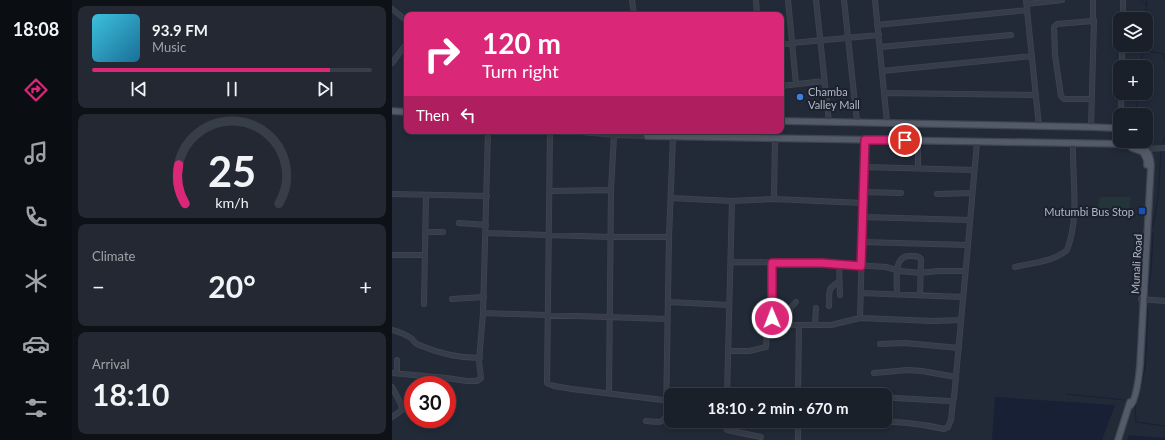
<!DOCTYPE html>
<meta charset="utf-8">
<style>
body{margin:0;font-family:Lato,sans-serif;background:#232832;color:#f1f3f6;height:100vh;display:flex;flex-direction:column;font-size:15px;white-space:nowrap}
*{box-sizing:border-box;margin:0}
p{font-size:13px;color:#9fa3a8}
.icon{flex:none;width:22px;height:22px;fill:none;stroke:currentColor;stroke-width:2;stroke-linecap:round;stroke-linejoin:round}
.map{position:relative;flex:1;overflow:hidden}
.drawer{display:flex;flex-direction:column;gap:6px;padding:6px;background:#0e1217;width:320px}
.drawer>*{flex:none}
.hud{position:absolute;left:12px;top:12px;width:380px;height:122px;border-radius:8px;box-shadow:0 2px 6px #0003,0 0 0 1px #383e47;background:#db2777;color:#fff;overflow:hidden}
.controls{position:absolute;left:721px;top:12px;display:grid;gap:8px}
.controls a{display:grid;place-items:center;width:40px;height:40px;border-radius:8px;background:#1a202a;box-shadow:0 2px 6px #0003,0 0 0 1px #383e47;font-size:20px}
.speed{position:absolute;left:12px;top:376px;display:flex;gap:8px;font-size:20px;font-weight:700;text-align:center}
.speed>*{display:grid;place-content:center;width:52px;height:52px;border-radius:50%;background:#1a202a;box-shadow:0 2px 6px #0003,0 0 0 1px #383e47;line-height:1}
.speed .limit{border:6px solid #d22;background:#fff;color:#111}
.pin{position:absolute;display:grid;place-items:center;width:34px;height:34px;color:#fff;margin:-17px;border:2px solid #fff;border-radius:50%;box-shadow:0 1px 4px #0007}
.me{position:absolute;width:44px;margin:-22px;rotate:359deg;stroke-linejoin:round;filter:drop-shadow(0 0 3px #0008)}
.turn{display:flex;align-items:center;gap:14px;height:84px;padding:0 12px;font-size:18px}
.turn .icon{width:52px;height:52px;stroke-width:2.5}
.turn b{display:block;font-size:28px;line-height:34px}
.then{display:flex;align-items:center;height:38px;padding:0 12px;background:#0003;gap:8px;font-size:15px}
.big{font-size:30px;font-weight:700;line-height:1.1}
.drawer .widget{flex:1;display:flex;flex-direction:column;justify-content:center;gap:6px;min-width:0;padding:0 14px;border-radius:8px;background:#232832}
.drawer .dial{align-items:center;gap:0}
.dial svg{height:104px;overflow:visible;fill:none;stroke:#383e47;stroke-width:7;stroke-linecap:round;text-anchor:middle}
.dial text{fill:#f1f3f6;stroke:none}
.song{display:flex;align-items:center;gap:12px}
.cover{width:48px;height:48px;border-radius:6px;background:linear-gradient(135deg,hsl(190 70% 55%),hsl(200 70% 35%))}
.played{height:4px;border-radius:2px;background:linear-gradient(90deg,#db2777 85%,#383e47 85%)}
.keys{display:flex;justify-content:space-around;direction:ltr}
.heat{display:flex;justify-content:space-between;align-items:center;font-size:22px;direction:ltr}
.trip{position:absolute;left:272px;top:388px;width:228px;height:40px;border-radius:8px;background:#1a202a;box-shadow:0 2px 6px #0003,0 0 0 1px #383e47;font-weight:700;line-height:40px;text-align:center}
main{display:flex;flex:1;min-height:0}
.menu{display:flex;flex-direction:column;width:72px;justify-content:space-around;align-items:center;background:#0a0d11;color:#9fa3a8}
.menu .icon{width:28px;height:28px}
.menu .selected{color:#db2777}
.menu b{font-size:18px;color:#f1f3f6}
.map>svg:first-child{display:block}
.green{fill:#243539}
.water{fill:#172035}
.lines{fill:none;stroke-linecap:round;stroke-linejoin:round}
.stream{stroke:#172035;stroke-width:1}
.minor-casing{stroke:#3f4552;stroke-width:6}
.major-casing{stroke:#3f4552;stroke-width:8}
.minor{stroke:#363c48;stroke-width:4.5}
.major{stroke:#545b68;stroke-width:5.5}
.route-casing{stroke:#8e194d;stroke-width:10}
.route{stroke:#db2777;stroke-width:7}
.shop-dot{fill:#3f7fe0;stroke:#1b212d;stroke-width:1.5}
.transit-dot{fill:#1a4fb4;stroke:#1b212d;stroke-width:1.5}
.labels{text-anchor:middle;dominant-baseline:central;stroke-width:4;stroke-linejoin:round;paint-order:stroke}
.poi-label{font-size:11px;fill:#b1b7c5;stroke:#1b212d;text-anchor:start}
.street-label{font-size:11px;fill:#b1b7c5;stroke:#1b212d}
</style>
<main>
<nav class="menu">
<b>18:08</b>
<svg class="icon selected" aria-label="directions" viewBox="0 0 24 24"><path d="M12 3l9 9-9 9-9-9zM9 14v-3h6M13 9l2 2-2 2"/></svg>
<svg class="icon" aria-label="music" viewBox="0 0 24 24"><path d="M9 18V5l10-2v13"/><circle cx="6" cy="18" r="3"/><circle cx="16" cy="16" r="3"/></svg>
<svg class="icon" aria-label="phone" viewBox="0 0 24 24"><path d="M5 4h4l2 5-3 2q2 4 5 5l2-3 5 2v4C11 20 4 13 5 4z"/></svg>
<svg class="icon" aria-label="climate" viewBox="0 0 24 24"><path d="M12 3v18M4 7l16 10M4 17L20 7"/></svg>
<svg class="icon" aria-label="car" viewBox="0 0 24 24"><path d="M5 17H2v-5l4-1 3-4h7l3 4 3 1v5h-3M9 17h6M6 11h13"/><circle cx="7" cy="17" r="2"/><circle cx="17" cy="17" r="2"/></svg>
<svg class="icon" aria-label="filters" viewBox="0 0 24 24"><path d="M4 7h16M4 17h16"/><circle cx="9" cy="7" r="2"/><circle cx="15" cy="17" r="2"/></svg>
</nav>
<section class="drawer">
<div class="widget">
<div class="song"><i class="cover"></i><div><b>93.9 FM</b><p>Music</p></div></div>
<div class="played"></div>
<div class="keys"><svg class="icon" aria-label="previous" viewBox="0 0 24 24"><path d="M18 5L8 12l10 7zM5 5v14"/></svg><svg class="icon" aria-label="pause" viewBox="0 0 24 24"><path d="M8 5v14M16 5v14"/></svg><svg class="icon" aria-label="next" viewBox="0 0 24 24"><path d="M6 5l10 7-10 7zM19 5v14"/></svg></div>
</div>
<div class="widget dial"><svg viewBox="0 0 100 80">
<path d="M14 69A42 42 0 1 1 86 69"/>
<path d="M14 69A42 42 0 0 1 9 39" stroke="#db2777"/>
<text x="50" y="56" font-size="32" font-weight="700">25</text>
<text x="50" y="72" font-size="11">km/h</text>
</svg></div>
<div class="widget"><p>Climate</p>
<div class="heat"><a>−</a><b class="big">20°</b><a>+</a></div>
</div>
<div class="widget"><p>Arrival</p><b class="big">18:10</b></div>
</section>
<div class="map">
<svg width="773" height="440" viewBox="0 0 773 440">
<rect width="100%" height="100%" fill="#222a38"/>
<!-- green -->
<path class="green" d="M708,197H739L736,217L704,215Z"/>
<!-- water -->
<path class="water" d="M603,397L723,405L710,440H600Z
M737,435L773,438V440H735Z"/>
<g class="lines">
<!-- stream -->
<path class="stream" d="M749,0L754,5
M753,19L755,0
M751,50L771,54L773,58
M749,67L751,45
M743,115L747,93
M701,122L703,124H727
M769,145L773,138
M761,227L766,198L769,151
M755,296L759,271L761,233
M674,394L733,400
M744,401L746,399L753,369L756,316L755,303
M743,403L744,422L773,426"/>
<defs>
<path id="minor" d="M240,0L242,15
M364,0L365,15
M396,0L404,84
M424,0L437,122
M452,0L465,122
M483,0L495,123
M634,0L647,126
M635,4L670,0
M0,9L15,21
M731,19V0
M485,25L635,10
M389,44L487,35
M488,47L619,35
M0,63L15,43
M730,67V45
M490,71L640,56
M389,86L432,81
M492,93L644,95
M699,99H672L669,96L663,55L662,27L665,24L701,21V0
M729,115V93
M699,127L702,20
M126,131H129
M158,131L155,383L162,386L180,389L279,401
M179,131L222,135L255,136
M753,149L773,148
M472,167L582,170
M526,167V141
M158,191L219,190
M471,192L509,193
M0,194L95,196
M545,194L580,193
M279,198L340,201L382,199L471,203
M382,199L383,138
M471,217L578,220
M67,223L94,225
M33,232H51
M94,233L219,237H277
M470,242L576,245
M0,255H32
M339,262L430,263L494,267L508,271L528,273L546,271H573
M447,264L448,295
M623,267C639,263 661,262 675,250C688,216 680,179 681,143
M469,293L571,297
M505,294C505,282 501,256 517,256C522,256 526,255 529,259L528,295
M60,299L92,297
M749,299L773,301
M276,302L337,305
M32,304L34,195
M437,306C438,292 434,289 447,282
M91,313L275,319
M468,318L473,140
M380,324L407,325L406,395
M398,324V308L404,302
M407,325H439L468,318L541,321L569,320
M423,325L424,308
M0,330C7,332 14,334 20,339C22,341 23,344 27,345C46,353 67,358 88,358
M488,344L513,343L567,348
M337,351H357L374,347L375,332L380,324V263
M5,372V360
M0,373L54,378L75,381H85L89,378L87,361L91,313L96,131
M482,373L516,370L530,371L564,377
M0,387L9,404L21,407
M217,393L219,190L222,135
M335,395L340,201
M439,395V393
M503,398L558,401H561L562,398L576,245L585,142
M0,417L10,410L9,404
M254,421C262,421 271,425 274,416L277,237L281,137
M334,421L333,426L335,430L369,437
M416,421H449
M474,421C501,421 527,423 552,429L556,427L559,420L561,401
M406,440V421"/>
<path id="major" d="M0,111L15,112
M389,121L699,127L723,128L728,130
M255,131V136L737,144C752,145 758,150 759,165L748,365C747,375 745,399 738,406
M737,143L740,148L751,152L755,160V165
M726,440L738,402"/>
</defs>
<!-- minor casing -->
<use href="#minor" class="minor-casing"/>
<!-- major casing -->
<use href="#major" class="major-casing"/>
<!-- minor -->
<use href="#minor" class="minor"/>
<!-- major -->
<use href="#major" class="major"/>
</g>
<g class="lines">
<defs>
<path id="route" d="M380,318V263H430L469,266L473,140H513"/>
</defs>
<!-- route casing -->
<use href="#route" class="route-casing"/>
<!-- route -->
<use href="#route" class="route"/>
</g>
<!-- markers -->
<circle class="shop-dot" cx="408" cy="97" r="4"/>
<rect class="transit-dot" x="746" y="207" width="8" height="8" rx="2"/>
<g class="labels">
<!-- poi labels -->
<g class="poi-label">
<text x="416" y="91">Chamba<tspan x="416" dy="13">Valley Mall</tspan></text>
<text x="742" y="211" text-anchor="end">Mutumbi Bus Stop</text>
</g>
<!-- street labels -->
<g class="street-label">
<text transform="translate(744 264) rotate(-87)">Munali Road</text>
</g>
</g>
</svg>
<div class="controls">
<a><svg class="icon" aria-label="layers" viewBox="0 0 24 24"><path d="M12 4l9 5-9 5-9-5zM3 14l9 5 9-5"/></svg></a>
<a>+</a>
<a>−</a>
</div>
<div class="speed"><div class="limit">30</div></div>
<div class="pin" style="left:513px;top:140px;background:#d93025"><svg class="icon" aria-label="arrive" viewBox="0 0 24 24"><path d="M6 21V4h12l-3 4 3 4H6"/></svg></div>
<svg class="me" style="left:380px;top:318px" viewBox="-20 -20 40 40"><circle r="17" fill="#db2777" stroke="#fff" stroke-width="3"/><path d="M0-11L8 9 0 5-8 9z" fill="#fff"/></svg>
<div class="trip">18:10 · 2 min · 670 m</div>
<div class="hud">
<div class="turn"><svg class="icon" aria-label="right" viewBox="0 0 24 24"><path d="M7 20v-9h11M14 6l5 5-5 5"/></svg><div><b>120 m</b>Turn right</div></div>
<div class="then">Then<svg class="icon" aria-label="left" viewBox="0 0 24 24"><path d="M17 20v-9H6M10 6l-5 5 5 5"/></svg></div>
</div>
</div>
</main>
